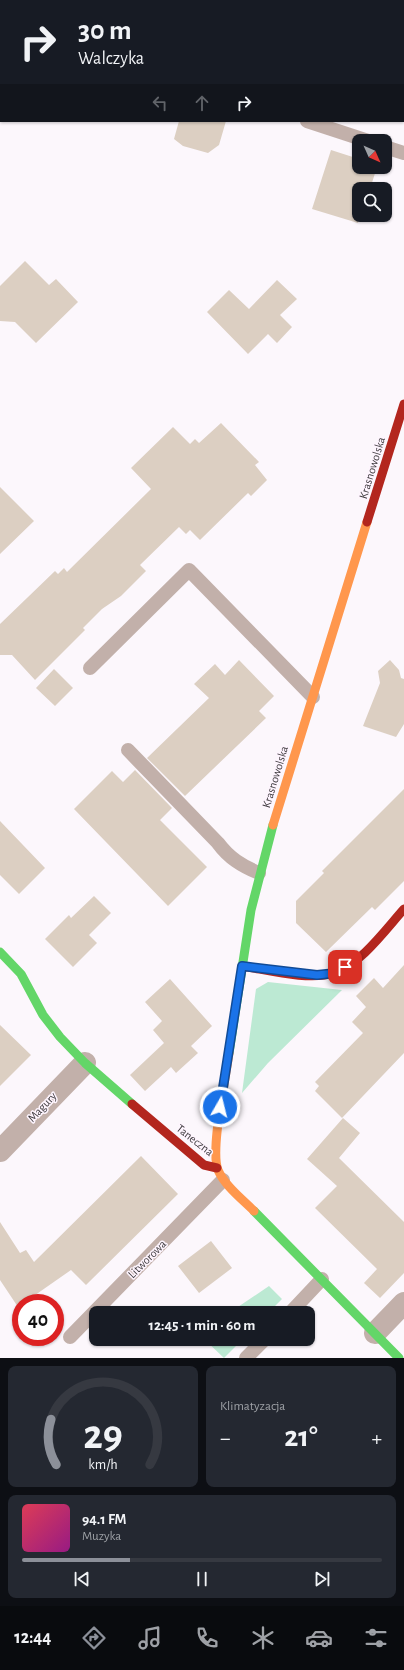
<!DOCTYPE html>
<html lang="pl">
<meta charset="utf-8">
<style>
body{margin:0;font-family:"Alegreya Sans",sans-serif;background:#242831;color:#f1f3f6;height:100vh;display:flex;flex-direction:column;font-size:15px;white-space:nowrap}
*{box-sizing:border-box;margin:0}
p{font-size:13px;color:#9ea1a6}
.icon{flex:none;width:22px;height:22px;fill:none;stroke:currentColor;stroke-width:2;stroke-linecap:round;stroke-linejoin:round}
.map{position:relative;height:1358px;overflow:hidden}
.side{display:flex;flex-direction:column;gap:8px;padding:8px;background:#0d0f14;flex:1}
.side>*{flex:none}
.guide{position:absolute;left:0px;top:0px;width:404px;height:122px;box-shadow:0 1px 3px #0004;background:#171b24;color:#f1f3f6;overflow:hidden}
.needle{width:26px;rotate:135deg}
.fabs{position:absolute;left:352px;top:134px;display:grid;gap:8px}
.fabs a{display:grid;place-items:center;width:40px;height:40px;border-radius:8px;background:#171b24;box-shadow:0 1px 3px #0004;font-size:20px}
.speed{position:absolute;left:12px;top:1294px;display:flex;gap:8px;font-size:20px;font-weight:700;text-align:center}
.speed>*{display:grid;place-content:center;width:52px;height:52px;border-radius:50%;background:#171b24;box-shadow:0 1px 3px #0004;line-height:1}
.speed .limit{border:6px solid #d22;background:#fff;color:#111}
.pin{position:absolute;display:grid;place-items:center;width:34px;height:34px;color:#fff;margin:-17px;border-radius:8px;box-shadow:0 2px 6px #0006}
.me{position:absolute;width:44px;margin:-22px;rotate:8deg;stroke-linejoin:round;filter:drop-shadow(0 0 3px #0008)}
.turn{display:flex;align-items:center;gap:14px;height:84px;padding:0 12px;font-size:18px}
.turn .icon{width:52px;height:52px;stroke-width:2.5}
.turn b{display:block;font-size:28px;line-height:34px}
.lanes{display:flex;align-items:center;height:38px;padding:0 12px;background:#0003;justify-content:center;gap:20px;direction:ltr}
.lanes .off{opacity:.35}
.big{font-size:30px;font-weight:700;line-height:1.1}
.side .tile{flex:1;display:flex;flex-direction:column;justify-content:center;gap:6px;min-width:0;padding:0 14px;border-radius:8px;background:#242831}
.side .dial{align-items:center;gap:0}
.dial svg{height:104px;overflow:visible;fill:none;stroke:#363941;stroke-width:7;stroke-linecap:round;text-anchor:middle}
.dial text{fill:#f1f3f6;stroke:none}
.song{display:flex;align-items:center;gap:12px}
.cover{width:48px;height:48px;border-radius:6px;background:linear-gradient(135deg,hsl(350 70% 55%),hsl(310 70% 35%))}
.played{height:4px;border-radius:2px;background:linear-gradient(90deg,#8c9099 30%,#363941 30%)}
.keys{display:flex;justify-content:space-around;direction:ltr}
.heat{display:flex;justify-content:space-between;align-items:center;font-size:22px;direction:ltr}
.side .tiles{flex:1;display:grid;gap:8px;grid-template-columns:1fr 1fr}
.tile:last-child{grid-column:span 2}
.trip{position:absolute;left:89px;top:1306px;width:226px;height:40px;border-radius:8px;background:#171b24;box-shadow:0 1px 3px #0004;font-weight:700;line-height:40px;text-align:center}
.tab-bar{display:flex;height:64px;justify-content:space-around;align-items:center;background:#090b0e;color:#9ea1a6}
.tab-bar .icon{width:28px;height:28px}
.tab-bar .current{color:#8c9099}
.tab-bar b{font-size:18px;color:#f1f3f6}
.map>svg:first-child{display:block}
.green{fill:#bce9d3}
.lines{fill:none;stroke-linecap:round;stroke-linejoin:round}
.stream{stroke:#8ae4f2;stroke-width:8}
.building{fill:#dccfc2}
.lane{stroke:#c2b0aa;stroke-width:14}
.street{stroke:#c2b0aa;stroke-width:22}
.fast{stroke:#63d668;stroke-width:9}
.slow{stroke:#ff974d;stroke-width:9}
.jam{stroke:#b3261e;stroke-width:9}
.route-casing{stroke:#114b97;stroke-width:10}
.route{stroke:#1a73e8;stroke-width:7}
.labels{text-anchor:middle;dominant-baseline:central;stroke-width:3;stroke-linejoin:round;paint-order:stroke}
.street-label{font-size:12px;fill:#3f3b3f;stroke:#fef5fe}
</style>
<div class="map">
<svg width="404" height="1358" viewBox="0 0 404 1358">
<rect width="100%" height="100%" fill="#fcf7fc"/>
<!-- green -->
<path class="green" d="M268,982L342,990L268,1063L242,1093L256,989Z
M269,1286L282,1299L268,1313H229Z
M204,1339H243L224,1358Z"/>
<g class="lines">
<!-- stream -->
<path class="stream" d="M0,1L1,0"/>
</g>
<!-- building -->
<path class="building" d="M179,121H226L219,145L208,153L183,146L174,139Z
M331,150L359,159V167H377L370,189H359V215H361L358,223L312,209Z
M25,261L49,285L56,279L78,302L36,343L15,322L0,321V286Z
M277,280L297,299L280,315L292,327L277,343L268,334L248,354L207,312L229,290L249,309Z
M221,423L259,462L255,465L267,480L251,496L248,493L200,540L190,530L186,534L179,527L140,565L146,571L121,596L102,609L83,628L85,630L35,680L12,655H0V624L55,571L58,574L64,568L67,572L151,489L131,468L173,427L190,444L195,439L199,443Z
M0,487L34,521L0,554Z
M239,660L274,696L259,711L266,718L185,796L147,758L209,698L194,684L215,664L225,675Z
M390,660L399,670L401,678L404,679V724L396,737L363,726L380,683L378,671Z
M54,669L73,688L55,706L36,688Z
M135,770L172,808L160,820L207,867L168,906L74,809L112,771L123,782Z
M404,789V881L375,910L372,907L326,952L296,923V901L324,873L322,871Z
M0,821L45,868L19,894L0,875Z
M94,896L111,913L89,935L97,943L73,967L45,939L69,915L71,918Z
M404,965V1053L342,1118L315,1091L319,1086L315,1082L363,1033L352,1022L366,1007L356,996L374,978L383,988Z
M170,979L212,1026L191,1046L198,1053L176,1073L171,1067L145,1091L130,1075L164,1043L153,1030L162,1021L145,1002Z
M0,1025L31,1055L0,1086Z
M343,1118L360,1133L339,1158L404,1222V1273L380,1298L364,1283L377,1269L315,1208L337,1186L307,1159Z
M141,1156L178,1194L86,1285L71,1270L18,1307L0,1280V1222L20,1253L26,1250L34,1262Z
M211,1241L232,1268L199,1293L178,1266Z"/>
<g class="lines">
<!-- lane -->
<path class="lane" d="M307,121L368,141
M385,147L404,153
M90,668L189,570L313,697
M128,750L218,843C229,858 242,866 259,873
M290,1313L322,1279
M70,1337L223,1180
M246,1358L265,1339"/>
<!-- street -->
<path class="street" d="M0,1151L85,1063
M375,1333L404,1303"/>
<!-- fast -->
<path class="fast" d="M0,952L21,974L43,1015L60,1037L85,1063L132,1104
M229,1053L251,910L273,825
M254,1211L399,1358"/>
<!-- slow -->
<path class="slow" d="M273,825L367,522
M229,1053C226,1077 210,1150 218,1170C225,1186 242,1199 254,1211"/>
<!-- jam -->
<path class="jam" d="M367,522L404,404
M242,966C268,970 309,981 334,973C360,965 386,929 404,909
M132,1104L204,1165L217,1168"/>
</g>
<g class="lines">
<defs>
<path id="route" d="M220,1107L242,966L317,975L336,973L345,967"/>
</defs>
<!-- route casing -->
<use href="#route" class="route-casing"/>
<!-- route -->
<use href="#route" class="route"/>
</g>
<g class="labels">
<!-- street labels -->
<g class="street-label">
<text transform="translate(372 468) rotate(-73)">Krasnowolska</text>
<text transform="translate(275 777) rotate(-73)">Krasnowolska</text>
<text transform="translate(42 1107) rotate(-47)">Magury</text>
<text transform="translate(195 1140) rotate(38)">Taneczna</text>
<text transform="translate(147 1259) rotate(-45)">Litworowa</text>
</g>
</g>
</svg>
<div class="fabs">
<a><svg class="needle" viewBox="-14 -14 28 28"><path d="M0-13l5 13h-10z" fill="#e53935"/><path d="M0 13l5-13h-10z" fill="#9ea1a6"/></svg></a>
<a><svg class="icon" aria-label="search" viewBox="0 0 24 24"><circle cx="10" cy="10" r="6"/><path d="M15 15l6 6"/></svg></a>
</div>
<div class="speed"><div class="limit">40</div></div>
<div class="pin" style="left:345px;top:967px;background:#d93025"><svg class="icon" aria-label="arrive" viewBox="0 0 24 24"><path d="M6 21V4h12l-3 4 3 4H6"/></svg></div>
<svg class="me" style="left:220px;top:1107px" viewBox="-20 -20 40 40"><circle r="17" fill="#1a73e8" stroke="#fff" stroke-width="3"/><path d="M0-11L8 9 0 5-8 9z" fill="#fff"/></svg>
<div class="trip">12:45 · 1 min · 60 m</div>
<div class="guide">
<div class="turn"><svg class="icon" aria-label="right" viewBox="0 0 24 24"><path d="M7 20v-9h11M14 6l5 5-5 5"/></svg><div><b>30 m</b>Walczyka</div></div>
<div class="lanes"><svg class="icon off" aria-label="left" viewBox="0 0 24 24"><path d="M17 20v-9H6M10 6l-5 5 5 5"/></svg><svg class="icon off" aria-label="ahead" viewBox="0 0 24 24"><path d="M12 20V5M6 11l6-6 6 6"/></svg><svg class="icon" aria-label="right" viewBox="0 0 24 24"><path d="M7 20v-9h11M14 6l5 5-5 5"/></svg></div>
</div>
</div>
<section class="side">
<div class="tiles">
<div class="tile dial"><svg viewBox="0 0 100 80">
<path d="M14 69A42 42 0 1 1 86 69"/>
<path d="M14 69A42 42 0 0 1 10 34" stroke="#8c9099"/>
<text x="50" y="56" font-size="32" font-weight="700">29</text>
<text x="50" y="72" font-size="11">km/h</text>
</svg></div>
<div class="tile"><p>Klimatyzacja</p>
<div class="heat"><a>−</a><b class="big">21°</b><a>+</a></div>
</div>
<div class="tile">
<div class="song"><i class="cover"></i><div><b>94.1 FM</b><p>Muzyka</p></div></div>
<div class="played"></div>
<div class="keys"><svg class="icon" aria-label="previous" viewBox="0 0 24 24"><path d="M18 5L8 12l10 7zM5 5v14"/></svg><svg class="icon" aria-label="pause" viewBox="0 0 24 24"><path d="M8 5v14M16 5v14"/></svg><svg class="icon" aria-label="next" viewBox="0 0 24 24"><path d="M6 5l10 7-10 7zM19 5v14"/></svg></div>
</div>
</div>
</section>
<nav class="tab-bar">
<b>12:44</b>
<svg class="icon current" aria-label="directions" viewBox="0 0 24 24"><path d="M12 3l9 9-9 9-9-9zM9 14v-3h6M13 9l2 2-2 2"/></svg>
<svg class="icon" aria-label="music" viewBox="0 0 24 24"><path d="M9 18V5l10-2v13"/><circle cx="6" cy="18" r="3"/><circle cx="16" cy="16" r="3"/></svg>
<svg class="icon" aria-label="phone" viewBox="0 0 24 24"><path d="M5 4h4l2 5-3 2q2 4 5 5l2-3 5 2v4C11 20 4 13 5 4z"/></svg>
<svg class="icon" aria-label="climate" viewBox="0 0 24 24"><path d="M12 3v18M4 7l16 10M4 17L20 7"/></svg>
<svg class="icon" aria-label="car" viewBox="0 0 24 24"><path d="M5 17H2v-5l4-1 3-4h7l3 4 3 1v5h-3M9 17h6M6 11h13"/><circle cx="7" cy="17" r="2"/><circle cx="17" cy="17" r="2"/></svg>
<svg class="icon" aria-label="filters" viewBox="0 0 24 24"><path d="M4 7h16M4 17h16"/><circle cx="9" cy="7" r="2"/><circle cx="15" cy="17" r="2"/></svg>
</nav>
